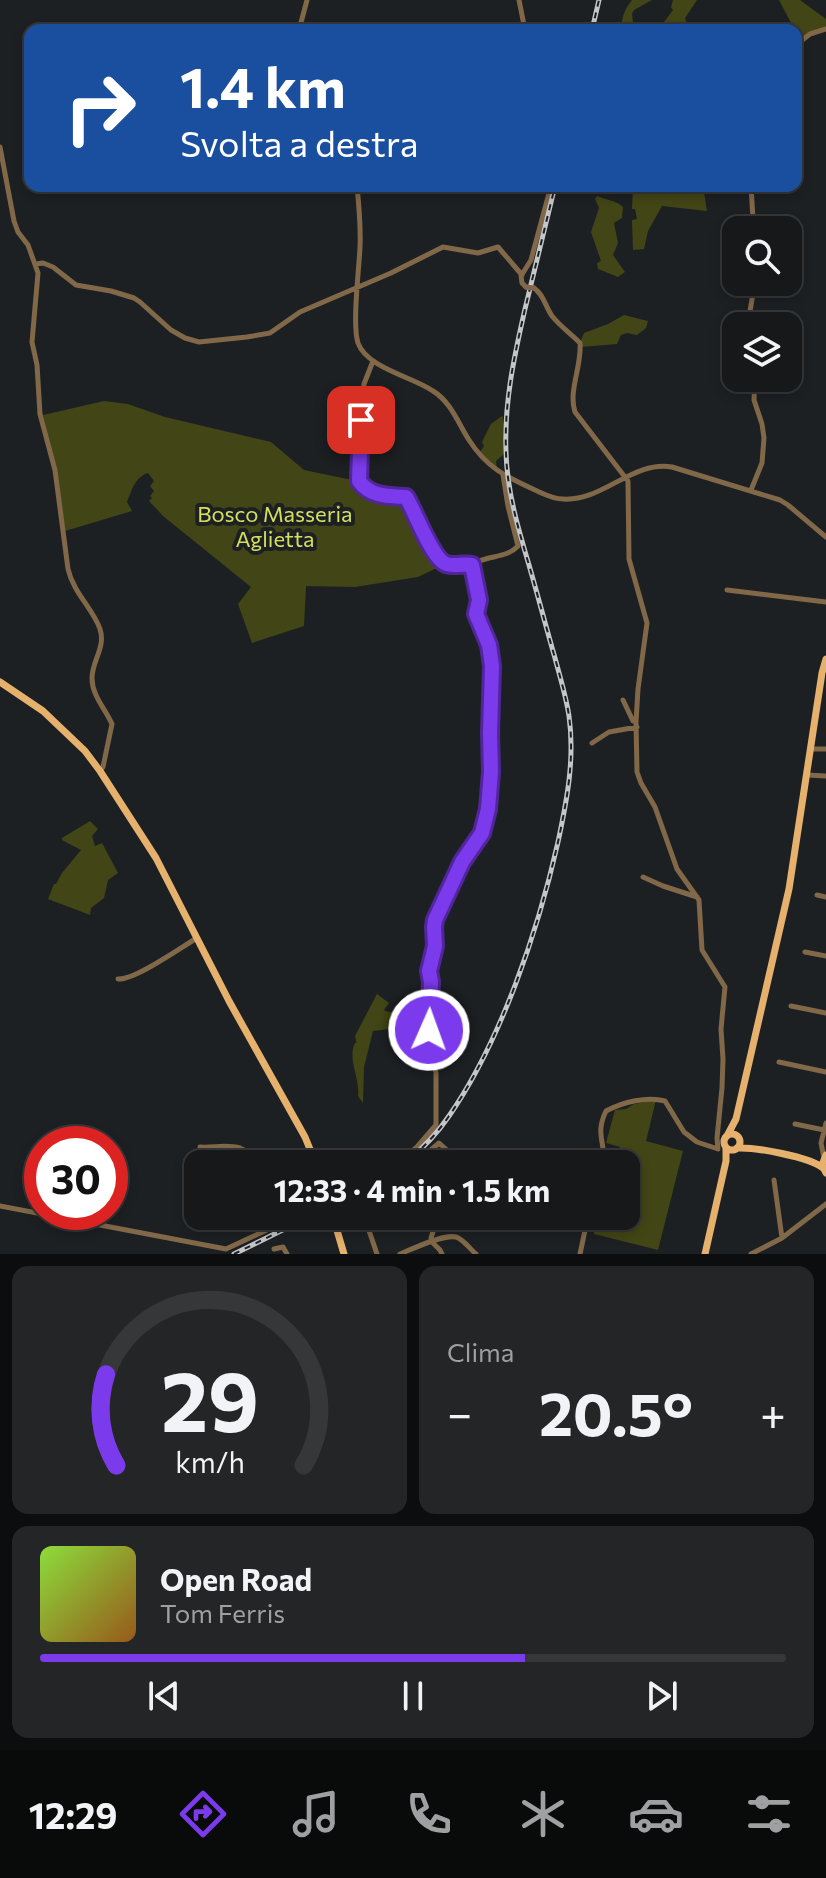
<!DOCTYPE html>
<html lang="it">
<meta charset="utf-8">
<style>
body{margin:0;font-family:Commissioner,sans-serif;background:#232527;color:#f1f3f6;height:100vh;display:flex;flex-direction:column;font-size:30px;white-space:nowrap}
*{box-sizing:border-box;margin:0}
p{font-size:26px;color:#9ea0a2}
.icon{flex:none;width:44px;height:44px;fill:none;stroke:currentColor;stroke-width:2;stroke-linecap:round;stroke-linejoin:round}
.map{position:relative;height:1254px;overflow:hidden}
.sheet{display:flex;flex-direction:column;gap:12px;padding:12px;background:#0c0d0e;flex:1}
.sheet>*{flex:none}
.guide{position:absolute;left:24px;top:24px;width:778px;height:168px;border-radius:16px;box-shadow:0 4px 12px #0003,0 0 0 2px #353739;background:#1a4fa0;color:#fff;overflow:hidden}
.buttons{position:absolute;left:722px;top:216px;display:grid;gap:16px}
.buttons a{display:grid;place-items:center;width:80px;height:80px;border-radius:16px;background:#16181a;box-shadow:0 4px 12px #0003,0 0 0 2px #353739;font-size:40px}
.speed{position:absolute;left:24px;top:1126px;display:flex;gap:16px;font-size:40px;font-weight:700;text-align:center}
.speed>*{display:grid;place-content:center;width:104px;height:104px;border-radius:50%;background:#16181a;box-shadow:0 4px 12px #0003,0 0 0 2px #353739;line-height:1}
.speed .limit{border:12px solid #d22;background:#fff;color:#111}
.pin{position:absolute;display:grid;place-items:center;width:68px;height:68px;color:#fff;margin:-34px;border-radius:16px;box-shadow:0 4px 12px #0006}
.me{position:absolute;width:88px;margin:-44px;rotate:2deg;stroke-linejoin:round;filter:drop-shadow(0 0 6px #0008)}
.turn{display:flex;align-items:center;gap:28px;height:168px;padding:0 24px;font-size:36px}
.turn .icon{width:104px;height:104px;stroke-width:2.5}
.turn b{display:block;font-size:56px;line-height:68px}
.big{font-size:60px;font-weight:700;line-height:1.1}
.sheet .tile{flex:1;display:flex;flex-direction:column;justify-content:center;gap:12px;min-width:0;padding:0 28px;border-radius:16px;background:#232527}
.sheet .dial{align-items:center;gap:0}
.dial svg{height:208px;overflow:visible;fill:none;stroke:#353739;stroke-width:7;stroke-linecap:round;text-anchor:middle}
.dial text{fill:#f1f3f6;stroke:none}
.song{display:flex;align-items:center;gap:24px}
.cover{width:96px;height:96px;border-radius:12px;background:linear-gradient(135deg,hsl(90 70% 55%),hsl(30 70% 35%))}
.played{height:8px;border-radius:4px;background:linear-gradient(90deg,#7c3aed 65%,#353739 65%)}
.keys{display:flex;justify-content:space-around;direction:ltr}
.heat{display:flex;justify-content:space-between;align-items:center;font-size:44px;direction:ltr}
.sheet .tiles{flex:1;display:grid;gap:12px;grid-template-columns:1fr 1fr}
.tile:last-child{grid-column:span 2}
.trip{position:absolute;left:184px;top:1150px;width:456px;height:80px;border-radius:16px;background:#16181a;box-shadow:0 4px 12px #0003,0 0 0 2px #353739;font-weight:700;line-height:80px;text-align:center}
.menu{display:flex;height:128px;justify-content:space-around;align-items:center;background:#090a0a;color:#9ea0a2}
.menu .icon{width:56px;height:56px}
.menu .on{color:#7c3aed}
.menu b{font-size:36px;color:#f1f3f6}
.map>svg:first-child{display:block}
.green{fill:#424515}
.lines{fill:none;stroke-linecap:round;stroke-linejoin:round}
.minor{stroke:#816848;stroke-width:5}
.major{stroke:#e5b16c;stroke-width:7}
.rail-casing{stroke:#c4c6c8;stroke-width:5}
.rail{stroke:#1d2023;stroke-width:2;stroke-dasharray:6;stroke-linecap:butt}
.minor-bridge{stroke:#816848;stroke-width:5}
.route-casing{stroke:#51269a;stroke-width:20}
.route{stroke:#7c3aed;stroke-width:14}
.labels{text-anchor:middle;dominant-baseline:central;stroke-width:8;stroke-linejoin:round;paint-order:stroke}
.park-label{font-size:22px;fill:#d6df5c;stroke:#1d2023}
</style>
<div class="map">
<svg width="826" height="1254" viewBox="0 0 826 1254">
<rect width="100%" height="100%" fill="#1d2023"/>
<!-- green -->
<path class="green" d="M632,0H652L634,10L632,14L634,30H621C622,17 624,10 632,0Z
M673,0H697L685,18L689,30H658L673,10L671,7Z
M779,0H800L826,19V28L800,40Z
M633,186H703L707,211L662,206L648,231L644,249L633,250L632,220L637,219L635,209H632Z
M597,196C606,200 616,200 623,207L622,218L614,223L618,243L613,255L625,272L618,277L598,269L597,263L601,261L591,232L599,208L595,199Z
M624,315L648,321L646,328L637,335L627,333L621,335L617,344L581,347L580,343L584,333L608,324Z
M104,401L128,404L165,417L271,442L304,470L352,480C359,483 361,488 367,492C377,499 395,497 407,499L443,565L418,577L355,587L306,586L304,626L252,643L238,604L251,587L163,516L149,501L152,498L150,496L154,491L150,486L154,481L148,473C135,477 132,490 127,502L132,511L65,531L57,469L43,415Z
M502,416L503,417V455L496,461L497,471L480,452L484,446L482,442L491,424Z
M90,821L98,829L92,836L95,846L102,843L118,873L108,880L104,898L91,908L90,915L48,899L54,884H56L62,873L81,850L62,840V838Z
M377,994L389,1003L384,1010L385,1011L406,1016L405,1027L373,1031L364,1067L363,1103L358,1096C360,1080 350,1064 353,1049C356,1036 358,1049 355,1036Z
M656,1100L646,1141L683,1151L658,1250L594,1234V1216H626V1164H616L620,1147L606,1143L615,1110L626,1109L634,1104Z"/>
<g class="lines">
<!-- minor -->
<path class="minor" d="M519,0L525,30
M299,30L307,0
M796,45L810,34L826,29
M0,147L14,221L18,232L28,245L38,273L32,342L37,365L40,414L55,470L68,569C74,594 92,607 100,629C106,647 92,661 92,678C92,696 105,708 112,724L103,767L100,771
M357,186C359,206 361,226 360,247C359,270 352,324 358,343C367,368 413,377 433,391C451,402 458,423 469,440C486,467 506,477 535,490C544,494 553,499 563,499C602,502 633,460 672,467L780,500L788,505L826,537
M751,186L753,219L757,230
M36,264L43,263L53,267L76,285L111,291L134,298L140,302L171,330L185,338L199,342L247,337L270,333L300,312L391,273L443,247L478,253L498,247L522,275
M526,287L522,283L521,276L531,260L551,186
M534,288C544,295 545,306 552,316C560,326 571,334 580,343C582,366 568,391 575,412L628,481L629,559L647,623L638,689L636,722L637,772L641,783L655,807L677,869L699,900L702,950L725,987L721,1029L723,1059L722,1088L717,1138L718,1149
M752,326L750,311L755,282
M373,361L364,384L361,417L359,481C370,497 389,496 406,497C415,511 432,559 446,564C454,567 464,563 472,565L479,600L476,614L489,645L492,666L490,733L491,772L488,809L482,833L462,862L435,920L434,927L435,946L429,971L431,982L428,1025L436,1073V1125L417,1147L397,1164
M751,490L762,463L764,438L762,424L754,400L755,378
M473,566C484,554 505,560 518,546L508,506L503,475
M727,590L826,602
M623,700L633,721L636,722
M592,743L609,732L637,727
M811,749H826
M807,775L826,776
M643,877L663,886L697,897
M817,895L826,897
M805,952L826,956
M118,979C135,980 180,948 197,938
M791,1006L826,1013
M779,1062L826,1072
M795,1124L824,1130
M200,1147C213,1148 227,1144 240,1148C250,1152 257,1160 269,1164
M824,1158L821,1143L826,1123
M414,1164L439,1143L448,1151L452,1164
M604,1164C605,1141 595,1134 606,1111C623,1102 647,1096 665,1101L684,1132L697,1142L718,1149
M774,1180L782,1238
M0,1206L226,1249L297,1216
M364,1216L377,1254
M432,1242L431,1238L438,1216
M432,1242L440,1250L442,1254
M274,1249L283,1247L287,1254
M400,1254C412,1249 443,1234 456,1237C463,1239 470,1249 476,1254
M580,1254L588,1216
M751,1254L782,1238L826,1204"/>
<!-- major -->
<path class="major" d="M0,682L43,711L85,751L100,771L156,858L229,1001L305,1137L316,1164
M724 1142a8 8 0 1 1 16 0a8 8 0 1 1-16 0Z
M727,1136L736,1119L789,889L822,673L826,659
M737,1148C755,1147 810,1157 823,1168
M826,1155L822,1165L826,1173
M340,1216L336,1227L344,1254
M705,1254L726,1161V1148"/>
<defs>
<path id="rail" d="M592,30L599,0
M404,1164C421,1150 437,1134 449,1116C501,1041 538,931 558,842C567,800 575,759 569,716C566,696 560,677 555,658C546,627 538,596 529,565C518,528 507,491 506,452C504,403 514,357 525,309C535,268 545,227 555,186
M234,1254L311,1216"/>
</defs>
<!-- rail casing -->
<use href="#rail" class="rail-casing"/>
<!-- rail -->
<use href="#rail" class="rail"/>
<!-- minor-bridge -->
<path class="minor-bridge" d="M526,287L534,288"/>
</g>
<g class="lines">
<defs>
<path id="route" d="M361,420L359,481C370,497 389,496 406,497C415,511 432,559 446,564C454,567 464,563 472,565L479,600L476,614L489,645L492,666L490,733L491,772L488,809L482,833L462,862L435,920L434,927L435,946L429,971L431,982L429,1030"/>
</defs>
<!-- route casing -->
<use href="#route" class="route-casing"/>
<!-- route -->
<use href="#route" class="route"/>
</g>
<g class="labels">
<!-- park labels -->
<g class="park-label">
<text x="275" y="513">Bosco Masseria<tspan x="275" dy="25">Aglietta</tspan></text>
</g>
</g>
</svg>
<div class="buttons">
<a><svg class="icon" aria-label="search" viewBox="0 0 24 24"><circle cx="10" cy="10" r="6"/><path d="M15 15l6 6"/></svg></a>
<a><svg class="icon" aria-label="layers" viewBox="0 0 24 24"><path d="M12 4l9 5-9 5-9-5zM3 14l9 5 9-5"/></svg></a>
</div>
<div class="speed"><div class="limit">30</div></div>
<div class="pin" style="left:361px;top:420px;background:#d93025"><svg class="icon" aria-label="arrive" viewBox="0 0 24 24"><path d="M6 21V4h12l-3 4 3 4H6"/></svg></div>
<svg class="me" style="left:429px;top:1030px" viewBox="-20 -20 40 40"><circle r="17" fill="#7c3aed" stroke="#fff" stroke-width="3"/><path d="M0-11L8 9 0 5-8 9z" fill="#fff"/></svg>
<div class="trip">12:33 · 4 min · 1.5 km</div>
<div class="guide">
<div class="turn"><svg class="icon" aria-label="right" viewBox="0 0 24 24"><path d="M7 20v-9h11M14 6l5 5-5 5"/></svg><div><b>1.4 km</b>Svolta a destra</div></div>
</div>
</div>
<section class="sheet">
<div class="tiles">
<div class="tile dial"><svg viewBox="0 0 100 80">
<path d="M14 69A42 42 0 1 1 86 69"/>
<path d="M14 69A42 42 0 0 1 10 34" stroke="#7c3aed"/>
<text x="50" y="56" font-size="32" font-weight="700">29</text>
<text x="50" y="72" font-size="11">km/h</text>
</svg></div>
<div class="tile"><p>Clima</p>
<div class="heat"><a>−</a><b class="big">20.5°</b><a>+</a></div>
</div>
<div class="tile">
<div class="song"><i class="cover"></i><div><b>Open Road</b><p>Tom Ferris</p></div></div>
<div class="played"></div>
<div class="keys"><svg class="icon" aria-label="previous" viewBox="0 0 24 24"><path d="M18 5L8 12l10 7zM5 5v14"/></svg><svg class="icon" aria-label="pause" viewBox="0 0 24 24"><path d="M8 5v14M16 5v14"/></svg><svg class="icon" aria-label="next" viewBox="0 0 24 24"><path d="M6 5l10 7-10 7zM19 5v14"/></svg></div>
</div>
</div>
</section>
<nav class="menu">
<b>12:29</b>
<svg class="icon on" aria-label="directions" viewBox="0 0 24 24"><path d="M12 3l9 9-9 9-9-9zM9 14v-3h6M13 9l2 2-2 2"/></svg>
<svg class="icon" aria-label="music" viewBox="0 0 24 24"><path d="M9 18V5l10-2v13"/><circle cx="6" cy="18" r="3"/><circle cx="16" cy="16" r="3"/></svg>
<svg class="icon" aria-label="phone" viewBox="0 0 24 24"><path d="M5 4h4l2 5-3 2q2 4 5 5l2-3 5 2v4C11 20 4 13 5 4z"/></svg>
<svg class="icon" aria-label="climate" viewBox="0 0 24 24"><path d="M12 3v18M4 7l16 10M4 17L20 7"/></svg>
<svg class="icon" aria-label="car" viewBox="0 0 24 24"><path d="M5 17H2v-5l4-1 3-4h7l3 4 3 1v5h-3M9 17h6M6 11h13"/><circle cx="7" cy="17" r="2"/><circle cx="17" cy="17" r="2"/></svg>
<svg class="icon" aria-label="filters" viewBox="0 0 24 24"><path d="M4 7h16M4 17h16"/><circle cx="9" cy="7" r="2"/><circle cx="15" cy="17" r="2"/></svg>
</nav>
